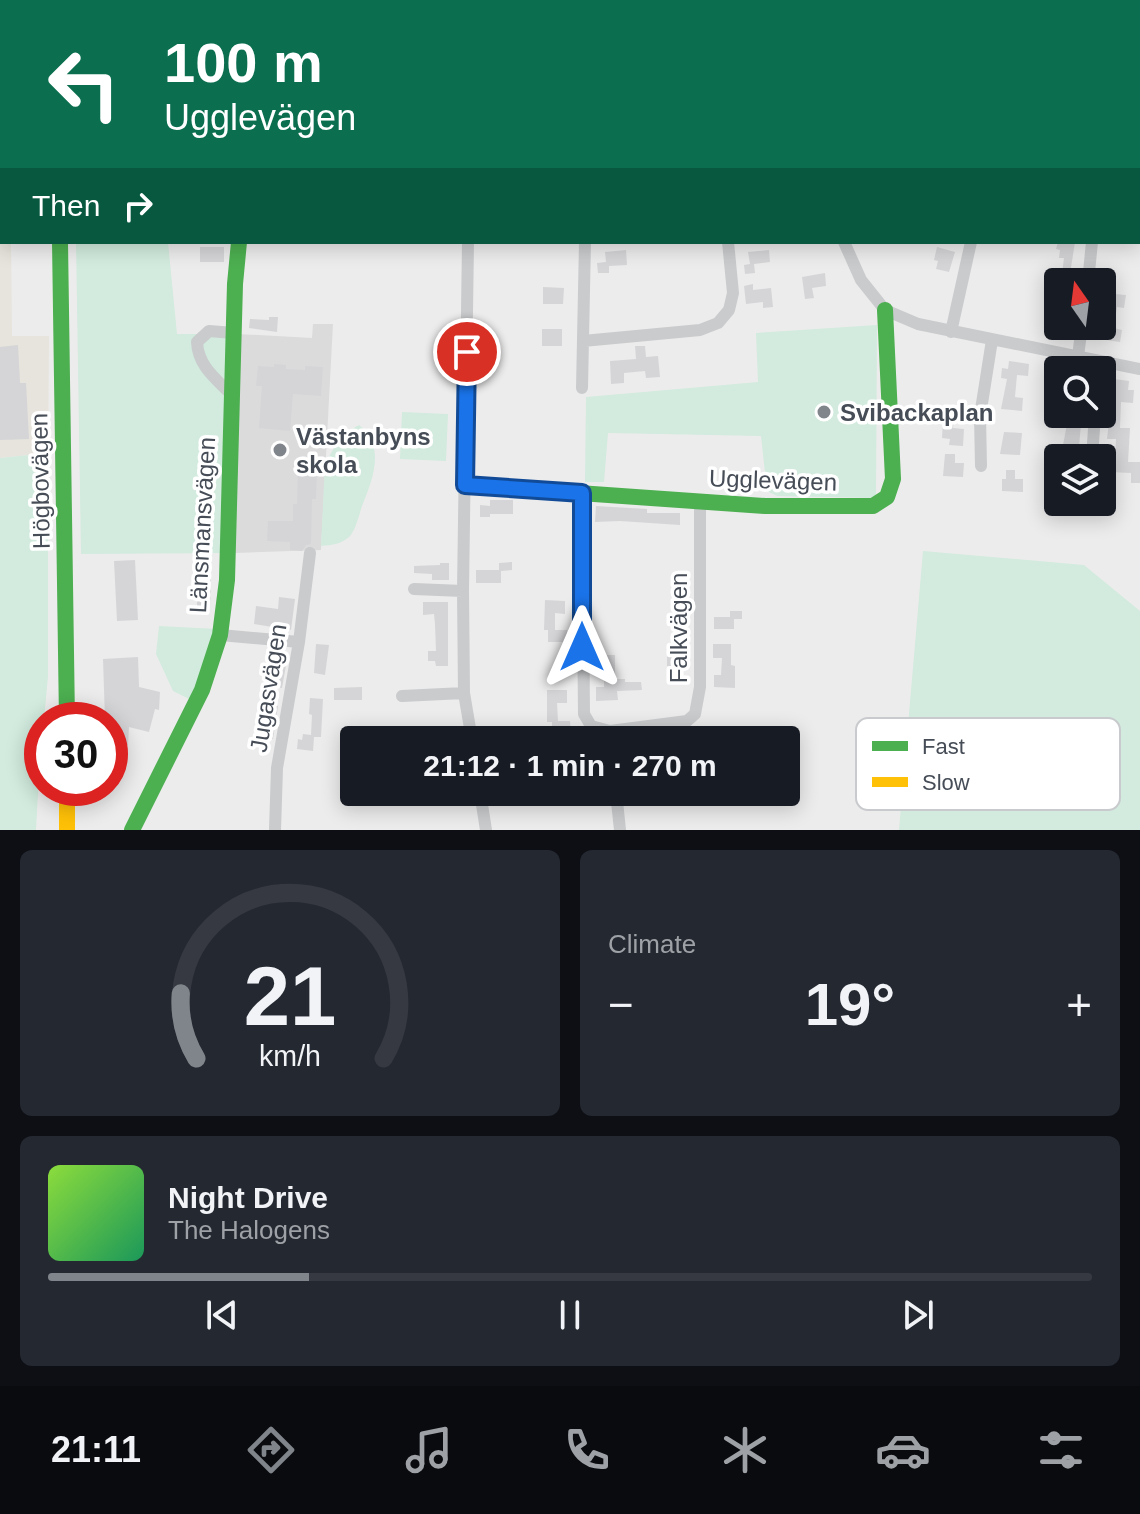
<!DOCTYPE html>
<meta charset="utf-8">
<style>
body{margin:0;font-family:Helvetica,sans-serif;background:#242831;color:#f1f3f6;height:100vh;display:flex;flex-direction:column;font-size:30px;white-space:nowrap}
*{box-sizing:border-box;margin:0}
p{font-size:26px;color:#9ea1a6}
.icon{flex:none;width:44px;height:44px;fill:none;stroke:currentColor;stroke-width:2;stroke-linecap:round;stroke-linejoin:round}
.map{position:relative;height:830px;overflow:hidden}
.sheet{display:flex;flex-direction:column;gap:20px;padding:20px;background:#0d0f14;flex:1}
.sheet>*{flex:none}
.banner{position:absolute;left:0px;top:0px;width:1140px;height:244px;box-shadow:0 4px 20px #0003;background:#0b6e4f;color:#fff;overflow:hidden}
.needle{width:52px;rotate:346deg}
.fabs{position:absolute;left:1044px;top:268px;display:grid;gap:16px}
.fabs a{display:grid;place-items:center;width:72px;height:72px;border-radius:8px;background:#171b24;box-shadow:0 4px 20px #0003;font-size:40px}
.speed{position:absolute;left:24px;top:702px;display:flex;gap:16px;font-size:40px;font-weight:700;text-align:center}
.speed>*{display:grid;place-content:center;width:104px;height:104px;border-radius:50%;background:#171b24;box-shadow:0 4px 20px #0003;line-height:1}
.speed .limit{border:12px solid #d22;background:#fff;color:#111}
.pin{position:absolute;display:grid;place-items:center;width:68px;height:68px;color:#fff;margin:-34px;border:4px solid #fff;border-radius:50%;box-shadow:0 2px 8px #0007}
.me{position:absolute;width:88px;margin:-44px;rotate:0deg;stroke-linejoin:round;filter:drop-shadow(0 0 6px #0008)}
.turn{display:flex;align-items:center;gap:28px;height:168px;padding:0 32px;font-size:36px}
.turn .icon{width:104px;height:104px;stroke-width:2.5}
.turn b{display:block;font-size:56px;line-height:68px}
.then{display:flex;align-items:center;height:76px;padding:0 32px;background:#0003;gap:16px;font-size:30px}
.big{font-size:60px;font-weight:800;line-height:1.1}
.sheet .card{flex:1;display:flex;flex-direction:column;justify-content:center;gap:12px;min-width:0;padding:0 28px;border-radius:12px;background:#242831}
.sheet .dial{align-items:center;gap:0}
.dial svg{height:208px;overflow:visible;fill:none;stroke:#363941;stroke-width:7;stroke-linecap:round;text-anchor:middle}
.dial text{fill:#f1f3f6;stroke:none}
.song{display:flex;align-items:center;gap:24px}
.cover{width:96px;height:96px;border-radius:12px;background:linear-gradient(135deg,hsl(90 70% 55%),hsl(150 70% 35%))}
.played{height:8px;border-radius:4px;background:linear-gradient(90deg,#80858b 25%,#363941 25%)}
.keys{display:flex;justify-content:space-around;direction:ltr}
.heat{display:flex;justify-content:space-between;align-items:center;font-size:44px;direction:ltr}
.sheet .tiles{flex:1;display:grid;gap:20px;grid-template-columns:1fr 1fr}
.card:last-child{grid-column:span 2}
.trip{position:absolute;left:340px;top:726px;width:460px;height:80px;border-radius:8px;background:#171b24;box-shadow:0 4px 20px #0003;font-weight:800;line-height:80px;text-align:center}
.menu{display:flex;height:128px;justify-content:space-around;align-items:center;background:#090b0e;color:#9ea1a6}
.menu .icon{width:56px;height:56px}
.menu .selected{color:#80858b}
.menu b{font-size:36px;color:#f1f3f6}
.map>svg:first-child{display:block}
.commercial{fill:#e6e4dc}
.education{fill:#dbdbdc}
.green{fill:#d2ebde}
.building{fill:#d5d4d7}
.lines{fill:none;stroke-linecap:round;stroke-linejoin:round}
.street{stroke:#c9cbcd;stroke-width:12}
.fast{stroke:#4caf50;stroke-width:16}
.slow{stroke:#ffc107;stroke-width:16}
.route-casing{stroke:#114b97;stroke-width:20}
.route{stroke:#1a73e8;stroke-width:14}
.poi-dot{fill:#80858b;stroke:#fff;stroke-width:3}
.labels{text-anchor:middle;dominant-baseline:central;stroke-width:7;stroke-linejoin:round;paint-order:stroke}
.poi-label{font-size:24px;font-weight:bold;fill:#464d57;stroke:#fff;text-anchor:start}
.street-label{font-size:24px;fill:#464d57;stroke:#fff}
.key{fill:#fff;stroke:#c8cacd;stroke-width:2}
.key-label{font-size:22px;fill:#464d57}
</style>
<div class="map">
<svg width="1140" height="830" viewBox="0 0 1140 830">
<rect width="100%" height="100%" fill="#edecec"/>
<!-- commercial -->
<path class="commercial" d="M0,191H2V242H11L12,336H49L48,453L0,458Z"/>
<!-- education -->
<path class="education" d="M313,324H333L321,550L235,553L238,334L312,338Z"/>
<!-- green -->
<path class="green" d="M76,242H168L177,334H238L235,553L81,554Z
M877,325L876,498L777,496L767,491L761,436L608,433L604,482H585L586,397L758,382L756,333Z
M402,412L448,414L446,461L400,459Z
M359,425C386,446 373,479 362,506C359,515 356,529 350,536C342,544 332,545 321,546L325,464L341,435Z
M48,453V676L44,720H42L36,830H0V458Z
M923,551L1084,565L1140,611V830H899Z
M159,626L217,629L191,700L173,691L156,654Z"/>
<!-- building -->
<path class="building" d="M1058,242H1075L1070,274H1076L1075,282H1061L1064,258H1059L1060,250L1056,249Z
M200,247H224V262H200Z
M937,247L955,252L949,272L936,269L938,261L934,260Z
M626,250L627,265L609,266V273H598L597,263L606,262L605,252Z
M769,250L770,262L754,264L755,273L745,274L744,265L750,264L748,252Z
M825,273L826,286L812,288L814,298L805,299L802,277Z
M753,284V290L771,288L773,307L763,308V302L746,304L744,286Z
M543,287L564,288L563,304H543Z
M1104,293L1126,295L1124,308L1117,307L1114,328L1122,330L1120,342L1099,339Z
M269,317H278L277,332L249,328L250,319L269,320Z
M542,329H562V346H542Z
M18,345L20,383H26L29,439L0,440V347Z
M635,346H645L646,357L658,356L660,377L646,378L645,371L624,373V383L611,384L610,361L636,359Z
M1009,361L1029,364L1028,376L1017,375L1015,397L1023,398L1022,411L1001,409L1007,379L1001,378L1002,368L1008,369Z
M274,364L286,365V369L305,370V366L323,367L321,396L293,394L290,431L259,428L262,386H256L258,366L274,367Z
M1114,379L1129,381L1128,390H1134L1133,403L1121,402L1120,428H1130L1128,462H1140V483H1131V473L1110,472V461H1115L1116,439H1107Z
M1069,414H1082L1079,446H1075L1074,458L1048,456L1049,444L1063,445Z
M943,419L954,420L953,428L964,429L963,446L949,445L950,439L942,438Z
M1004,432L1022,433L1020,455L1000,454Z
M945,454H955V463H964L963,477L943,476Z
M298,468H317L316,499H312L311,544L306,545L302,551L290,550V542L267,541L268,521H293V504H297Z
M1006,470H1015V479H1023V492L1002,491V479H1006Z
M490,500H513V514H490V517H480V505L490,506Z
M596,506L647,509V513H680V525L620,521L595,522Z
M135,560L138,620L117,621L114,561Z
M512,562V570L501,571V583H476V570H499V563Z
M440,563H449V580H432V574L414,573V566L440,565Z
M196,564H207L206,577L211,578L210,606H197Z
M279,597L295,599L291,630L254,624L256,606L278,609Z
M545,600L565,601V614L555,613V630H567V642H548V630H554H544Z
M423,602H448V666H436L435,661H428V651H436L435,624L434,614L423,615Z
M730,611H742V619H734V629H714V617H730Z
M673,643H686L687,666H667V650H673Z
M316,644L329,645L325,675L314,673Z
M713,644H731V665L735,666V688L714,687V675H721L722,658H713Z
M275,652L288,654L282,688L271,686Z
M595,655H615V679H625V682H641L642,690L617,691L618,700L596,701V687H604V668H595Z
M138,657L139,687L160,692L159,710L155,709L149,732L129,727L128,745H122V754L110,755V720H105L103,659Z
M362,687V700H334V688Z
M547,690H567V703H557L558,721H570L571,734H552V722H547Z
M310,698L323,699L321,737H314L313,751L297,749L298,739L302,740L303,734L311,735L312,715L309,714Z
M261,704L278,706L273,739L261,738L262,730H258Z"/>
<g class="lines">
<!-- street -->
<path class="street" d="M308,0L313,2
M911,0V2
M1033,2L1034,0
M0,182H2
M468,242L463,591L464,693L472,740
M844,242L861,280L885,310L918,324L1140,369
M1088,282L1092,242
M951,332L971,242
M583,341L700,330L718,323L729,310L733,293L728,242
M1078,356L1082,326
M582,388L585,242
M232,395C216,379 198,366 197,342L209,331L234,333
M1092,458L1095,414
M981,466L980,416L992,340
M582,493L584,714L591,726L610,731L611,740
M414,589L463,591
M220,635L299,642
M402,696L464,693
M610,731L687,721L695,714L700,687V501
M480,792L486,830
M616,792L620,830
M275,830L277,768L299,642L310,553"/>
<!-- fast -->
<path class="fast" d="M55,0V2
M60,242L67,720
M465,485L765,506H873L887,497L893,479L885,310
M132,830L202,690L220,635L227,580L235,284L239,242"/>
<!-- slow -->
<path class="slow" d="M67,788V830"/>
</g>
<g class="lines">
<defs>
<path id="route" d="M467,352L465,485L582,493V647"/>
</defs>
<!-- route casing -->
<use href="#route" class="route-casing"/>
<!-- route -->
<use href="#route" class="route"/>
</g>
<!-- markers -->
<g class="poi-dot">
<circle cx="824" cy="412" r="8"/>
<circle cx="280" cy="450" r="8"/>
</g>
<g class="labels">
<!-- poi labels -->
<g class="poi-label">
<text x="840" y="412">Svibackaplan</text>
<text x="296" y="436">Västanbyns<tspan x="296" dy="28">skola</tspan></text>
</g>
<!-- street labels -->
<g class="street-label">
<text transform="translate(773 480) rotate(2)">Ugglevägen</text>
<text transform="translate(40 481) rotate(-91)">Högbovägen</text>
<text transform="translate(202 525) rotate(-87)">Länsmansvägen</text>
<text transform="translate(678 628) rotate(-90)">Falkvägen</text>
<text transform="translate(268 688) rotate(-81)">Jugasvägen</text>
</g>
</g>
<!-- legend -->
<rect x="856" y="718" width="264" height="92" rx="12" class="key"/>
<rect x="872" y="741" width="36" height="10" fill="#4caf50"/>
<rect x="872" y="777" width="36" height="10" fill="#ffc107"/>
<g class="key-label">
<text x="922" y="754">Fast</text>
<text x="922" y="790">Slow</text>
</g>
</svg>
<div class="fabs">
<a><svg class="needle" viewBox="-14 -14 28 28"><path d="M0-13l5 13h-10z" fill="#e53935"/><path d="M0 13l5-13h-10z" fill="#9ea1a6"/></svg></a>
<a><svg class="icon" aria-label="search" viewBox="0 0 24 24"><circle cx="10" cy="10" r="6"/><path d="M15 15l6 6"/></svg></a>
<a><svg class="icon" aria-label="layers" viewBox="0 0 24 24"><path d="M12 4l9 5-9 5-9-5zM3 14l9 5 9-5"/></svg></a>
</div>
<div class="speed"><div class="limit">30</div></div>
<div class="pin" style="left:467px;top:352px;background:#d93025"><svg class="icon" aria-label="arrive" viewBox="0 0 24 24"><path d="M6 21V4h12l-3 4 3 4H6"/></svg></div>
<svg class="me" style="left:582px;top:647px" viewBox="-20 -20 40 40"><path d="M0-17L14 15 0 8-14 15z" fill="#1a73e8" stroke="#fff" stroke-width="4"/></svg>
<div class="trip">21:12 · 1 min · 270 m</div>
<div class="banner">
<div class="turn"><svg class="icon" aria-label="left" viewBox="0 0 24 24"><path d="M17 20v-9H6M10 6l-5 5 5 5"/></svg><div><b>100 m</b>Ugglevägen</div></div>
<div class="then">Then<svg class="icon" aria-label="right" viewBox="0 0 24 24"><path d="M7 20v-9h11M14 6l5 5-5 5"/></svg></div>
</div>
</div>
<section class="sheet">
<div class="tiles">
<div class="card dial"><svg viewBox="0 0 100 80">
<path d="M14 69A42 42 0 1 1 86 69"/>
<path d="M14 69A42 42 0 0 1 8 44" stroke="#80858b"/>
<text x="50" y="56" font-size="32" font-weight="700">21</text>
<text x="50" y="72" font-size="11">km/h</text>
</svg></div>
<div class="card"><p>Climate</p>
<div class="heat"><a>−</a><b class="big">19°</b><a>+</a></div>
</div>
<div class="card">
<div class="song"><i class="cover"></i><div><b>Night Drive</b><p>The Halogens</p></div></div>
<div class="played"></div>
<div class="keys"><svg class="icon" aria-label="previous" viewBox="0 0 24 24"><path d="M18 5L8 12l10 7zM5 5v14"/></svg><svg class="icon" aria-label="pause" viewBox="0 0 24 24"><path d="M8 5v14M16 5v14"/></svg><svg class="icon" aria-label="next" viewBox="0 0 24 24"><path d="M6 5l10 7-10 7zM19 5v14"/></svg></div>
</div>
</div>
</section>
<nav class="menu">
<b>21:11</b>
<svg class="icon selected" aria-label="directions" viewBox="0 0 24 24"><path d="M12 3l9 9-9 9-9-9zM9 14v-3h6M13 9l2 2-2 2"/></svg>
<svg class="icon" aria-label="music" viewBox="0 0 24 24"><path d="M9 18V5l10-2v13"/><circle cx="6" cy="18" r="3"/><circle cx="16" cy="16" r="3"/></svg>
<svg class="icon" aria-label="phone" viewBox="0 0 24 24"><path d="M5 4h4l2 5-3 2q2 4 5 5l2-3 5 2v4C11 20 4 13 5 4z"/></svg>
<svg class="icon" aria-label="climate" viewBox="0 0 24 24"><path d="M12 3v18M4 7l16 10M4 17L20 7"/></svg>
<svg class="icon" aria-label="car" viewBox="0 0 24 24"><path d="M5 17H2v-5l4-1 3-4h7l3 4 3 1v5h-3M9 17h6M6 11h13"/><circle cx="7" cy="17" r="2"/><circle cx="17" cy="17" r="2"/></svg>
<svg class="icon" aria-label="filters" viewBox="0 0 24 24"><path d="M4 7h16M4 17h16"/><circle cx="9" cy="7" r="2"/><circle cx="15" cy="17" r="2"/></svg>
</nav>
